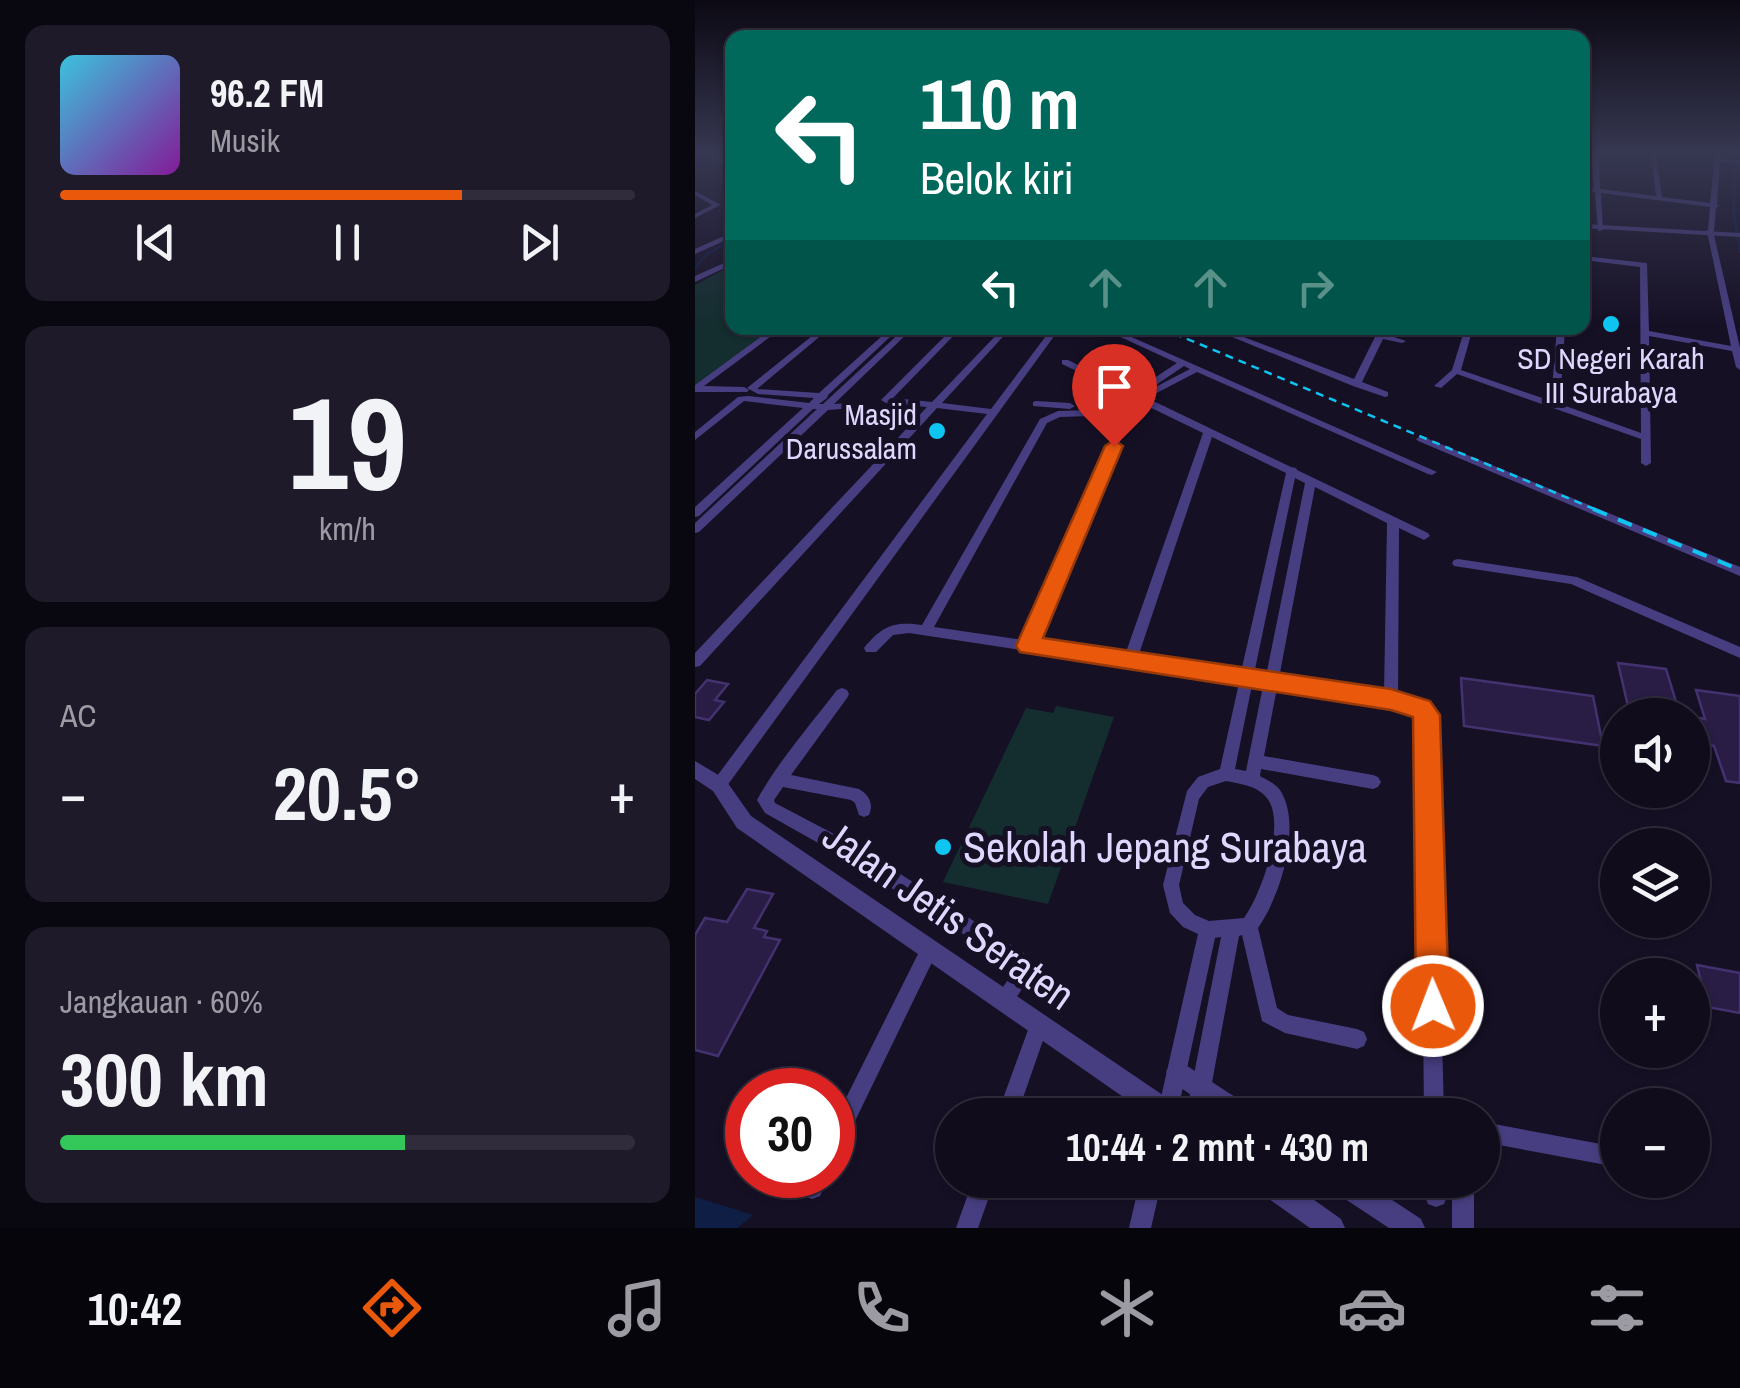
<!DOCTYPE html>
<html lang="id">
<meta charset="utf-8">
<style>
body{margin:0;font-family:"Archivo Narrow",sans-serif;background:#1e1a29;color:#f1f3f6;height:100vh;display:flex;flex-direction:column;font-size:38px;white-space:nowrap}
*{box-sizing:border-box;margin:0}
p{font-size:32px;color:#9c9ba3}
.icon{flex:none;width:55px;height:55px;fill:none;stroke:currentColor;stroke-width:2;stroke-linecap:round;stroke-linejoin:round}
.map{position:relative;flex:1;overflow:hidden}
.details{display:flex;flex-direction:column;gap:25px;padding:25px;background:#09070f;width:695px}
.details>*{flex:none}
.hud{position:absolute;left:30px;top:30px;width:865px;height:305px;border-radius:20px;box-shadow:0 2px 8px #0004,0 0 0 2px #302c3b;background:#00695c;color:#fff;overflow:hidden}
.tools{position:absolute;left:905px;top:698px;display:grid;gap:20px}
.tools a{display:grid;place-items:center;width:110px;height:110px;border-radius:50%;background:#100c1c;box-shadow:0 2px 8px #0004,0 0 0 2px #302c3b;font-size:50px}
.speed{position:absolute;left:30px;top:1068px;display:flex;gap:20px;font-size:50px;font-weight:700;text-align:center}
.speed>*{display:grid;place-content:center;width:130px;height:130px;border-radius:50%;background:#100c1c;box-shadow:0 2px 8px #0004,0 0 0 2px #302c3b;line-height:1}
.speed .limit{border:15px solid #d22;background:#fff;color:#111}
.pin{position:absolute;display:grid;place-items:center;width:85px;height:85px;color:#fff;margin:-102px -42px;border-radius:50% 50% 50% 0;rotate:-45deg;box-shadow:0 0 10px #0007}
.pin .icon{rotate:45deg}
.me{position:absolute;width:110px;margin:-55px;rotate:359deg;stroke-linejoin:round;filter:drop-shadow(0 0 8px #0008)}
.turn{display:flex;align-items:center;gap:35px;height:210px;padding:0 30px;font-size:45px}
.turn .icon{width:130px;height:130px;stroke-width:2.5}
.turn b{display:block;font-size:70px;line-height:85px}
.lanes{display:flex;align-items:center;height:95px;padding:0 30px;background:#0003;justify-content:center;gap:50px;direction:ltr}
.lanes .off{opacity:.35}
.big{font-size:75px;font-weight:700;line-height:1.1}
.details .widget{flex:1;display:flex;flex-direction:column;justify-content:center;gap:15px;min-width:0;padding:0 35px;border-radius:20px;background:#1e1a29}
.details .dial{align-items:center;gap:0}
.dial b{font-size:130px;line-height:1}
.song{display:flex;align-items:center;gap:30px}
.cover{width:120px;height:120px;border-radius:15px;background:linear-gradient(135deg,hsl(190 70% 55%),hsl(290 70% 35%))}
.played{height:10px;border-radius:5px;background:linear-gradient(90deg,#ea580c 70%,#302c3b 70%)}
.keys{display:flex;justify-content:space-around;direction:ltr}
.heat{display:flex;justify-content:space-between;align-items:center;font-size:55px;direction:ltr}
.charge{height:15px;border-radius:8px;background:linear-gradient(90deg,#34c759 60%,#302c3b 0)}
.trip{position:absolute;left:240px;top:1098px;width:565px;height:100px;border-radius:50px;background:#100c1c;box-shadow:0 2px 8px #0004,0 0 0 2px #302c3b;font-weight:700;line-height:100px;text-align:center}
.dock{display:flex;height:160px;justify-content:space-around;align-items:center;background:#06050b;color:#9c9ba3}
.dock .icon{width:70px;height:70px}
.dock .current{color:#ea580c}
.dock b{font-size:45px;color:#f1f3f6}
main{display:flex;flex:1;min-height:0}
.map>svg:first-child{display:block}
.green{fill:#142d2f}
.water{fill:#0f1e45}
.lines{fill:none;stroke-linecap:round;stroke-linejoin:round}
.stream{stroke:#0f1e45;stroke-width:2.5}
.building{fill:#291d45;stroke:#44316f;stroke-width:2.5}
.minor{fill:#473e81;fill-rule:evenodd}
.tertiary{fill:#473e81;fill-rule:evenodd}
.rail-far1{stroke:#0ec4f1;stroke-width:2.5;stroke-dasharray:8 6;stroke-linecap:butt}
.rail{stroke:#0ec4f1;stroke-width:4;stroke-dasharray:15 12;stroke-linecap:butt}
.route{fill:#ea580c;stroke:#983908;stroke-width:2.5}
.poi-dot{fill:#0ec4f1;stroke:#161025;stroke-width:4}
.labels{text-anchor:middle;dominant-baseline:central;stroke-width:10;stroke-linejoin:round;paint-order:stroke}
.far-poi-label{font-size:30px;fill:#dfd7fd;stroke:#161025}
.near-poi-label{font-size:42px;fill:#dfd7fd;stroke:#161025;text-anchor:start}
.near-street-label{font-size:42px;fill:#dfd7fd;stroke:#161025}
</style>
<main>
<section class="details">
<div class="widget">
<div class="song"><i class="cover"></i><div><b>96.2 FM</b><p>Musik</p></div></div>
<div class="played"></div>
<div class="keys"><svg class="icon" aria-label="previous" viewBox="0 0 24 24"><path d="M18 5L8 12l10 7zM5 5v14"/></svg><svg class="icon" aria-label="pause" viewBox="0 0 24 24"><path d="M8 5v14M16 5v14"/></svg><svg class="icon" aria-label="next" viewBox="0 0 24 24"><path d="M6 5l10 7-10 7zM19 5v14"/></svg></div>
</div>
<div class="widget dial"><b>19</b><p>km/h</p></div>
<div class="widget"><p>AC</p>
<div class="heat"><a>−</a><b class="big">20.5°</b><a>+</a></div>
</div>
<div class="widget"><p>Jangkauan · 60%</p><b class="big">300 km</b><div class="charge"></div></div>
</section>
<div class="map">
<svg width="1045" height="1228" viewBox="0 0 1045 1228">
<rect width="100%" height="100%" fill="#161025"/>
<!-- green -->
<path class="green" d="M37,265L38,328H79L0,385V285Z
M361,706L419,717L353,904L248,882L331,708L358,713Z"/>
<!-- water -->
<path class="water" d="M0,1197L58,1215L42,1228H0Z"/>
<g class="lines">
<!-- stream -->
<path class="stream" d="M1039,154V212L1045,252
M0,268L12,254L38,239"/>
</g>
<!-- building -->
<path class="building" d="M923,663L971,669L985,715H935Z
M766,678L898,696L908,746L769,726Z
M12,680L33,684L20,700L29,702L14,720L0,717V694Z
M1001,690L1045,696V783L1031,781L1019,746L998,743V717L1010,719Z
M52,889L78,894L59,928L72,931L69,937L85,940L23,1056L0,1050V935L10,918L32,922Z
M1002,965L1045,973V1013L1012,1007Z"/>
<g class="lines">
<!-- minor -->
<path class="minor" d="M6,154H12L38,164V168Z
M897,154H903L905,189L961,196L956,154H961L967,197L1015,203L1020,154H1025V159L1045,160V164L1025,162L1022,204L1024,206L1021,208L1019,231L1017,233L1019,235L1045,348V370L1041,367L1037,351L954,336L956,463L951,466L946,463V439L762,374L746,388L739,386L757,370L770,328H778L766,370L856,401L862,328H870L865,404L946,433L945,267L888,260V256L952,263L954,331L1036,346L1013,236L1009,232L1013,230L1015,207L906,193L908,230L903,231L900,192L888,191V187L899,189Z
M0,191L24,204L25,205L0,218V214L17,205L0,195Z
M38,232V237L0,254V249Z
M78,328H87L9,386L49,387L54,390L52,392H0V385Z
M127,328H135L62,389L124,393L188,335L153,330L149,328L192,331L196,328H204L200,332L201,336H196L133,395L132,398L124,404H128L210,328H218L139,404L169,402L172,403V407L133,410L4,532L0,533V523L122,409H118L4,516L0,517V507L108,408L49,401L0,440V432L43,397L53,396L114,403L119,398L63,394L52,388Z
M258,328H266L198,398L237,402L308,328H316L247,403L296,409L357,328H365L29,790L24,792L19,790L16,785L19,780L292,414L242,408L5,666L0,667V653L232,407L191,403L186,400Z
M406,328H416L742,472L737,475L733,474L502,372L452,398L596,467L601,468L602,470L733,533L735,536L729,540L704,528L703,695C718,698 731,702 739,715L749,1115H729L725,718L714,709L582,688L569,756L678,775L683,777L686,782L683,787L678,789L566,769L565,776C572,780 580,783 585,790C608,825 585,897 563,928L582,1008L593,1015L662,1029L669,1032L672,1039L669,1046L662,1049L590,1033L567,1021L547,935L544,936L511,1115H491L526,937L520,938L482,1115H462L503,934L488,927L475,913L468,885L492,791L503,777L525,769L544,683L214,633L198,635L181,652H171L169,648C187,626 199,621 227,625L345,419L363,411L430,409L432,405L392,407L390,405L395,402L434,400L435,397L367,364V360H373L438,392L482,363ZM489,366L495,369L449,393ZM442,401L508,433L430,655L341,642ZM427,415L329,640L239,627L352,423L365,417ZM517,437L591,473L546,672L443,657ZM600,478L610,483L571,676L559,674ZM620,487L692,523L689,693L584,678ZM557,685L568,686L551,771L540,769ZM531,781C546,784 565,786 574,801C590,828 566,894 549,918L514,921L500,915L488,903L484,885L504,799L513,787Z
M515,328H525L659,379L680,337L649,330L648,328H660L683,333L685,328H693L690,334L711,341L707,343L688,339L667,382L693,392V396L690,397L658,386Z
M341,401L375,403L380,406L375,409L338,406V402Z
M726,436L1045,567V576L723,441L721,439Z
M763,559L882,577L1045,647V658L876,584L759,566L757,563L759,560Z
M147,688L152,690L154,694L152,698L96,775L164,789C174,795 179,804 174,815L169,817L164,815L160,803L156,800L88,787L79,800L80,803L160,845L329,953L335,977L315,1007L308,1009L301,1007L299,1000L317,974L315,964L148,857L70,813L62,800C82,763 116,724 142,690Z
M234,941L240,944L243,950L240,956L145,1152L138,1155V1124L228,944Z
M344,1017L351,1019L353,1026L322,1115H302L337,1019Z
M788,1122L922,1147V1167L788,1142Z
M112,1175H134L125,1196L117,1199L109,1196L106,1188Z
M278,1180H300L283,1228H261Z
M445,1180H467L456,1228H434Z
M730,1180H752V1196L749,1204L741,1207L733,1204L730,1196Z
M757,1180H779V1228H757Z"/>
<!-- tertiary -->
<path class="tertiary" d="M888,224L1045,233V237L888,228Z
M38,259V264L0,282V276Z
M0,761L30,779L56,816L484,1106L487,1115H454L42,828L18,791L0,779Z
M483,1060L554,1106L557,1115H524L475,1080L471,1072L475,1064Z
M556,1180H591L646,1219L650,1228H615L560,1189Z
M631,1180H667L726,1219L730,1228H694L635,1189Z"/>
<!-- rail-far1 -->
<path class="rail-far1" d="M466,328L904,511"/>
<!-- rail -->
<path class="rail" d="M898,509L1045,570"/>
</g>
<!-- sky -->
<linearGradient id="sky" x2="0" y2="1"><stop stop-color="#0c0914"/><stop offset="0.47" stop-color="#363751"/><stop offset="1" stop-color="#363751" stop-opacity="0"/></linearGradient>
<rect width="1045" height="325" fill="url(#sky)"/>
<!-- route -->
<path class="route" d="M419,440L428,446L348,638L696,689L735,701L745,715L754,1006L749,1018L738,1023L726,1018L721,1006L718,717L696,710L325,652L321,646L410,446Z"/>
<!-- markers -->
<g class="poi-dot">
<circle cx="916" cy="324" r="10"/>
<circle cx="242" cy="431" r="10"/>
<circle cx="248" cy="847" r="10"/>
</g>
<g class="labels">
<!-- far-poi labels -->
<g class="far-poi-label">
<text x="916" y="358">SD Negeri Karah<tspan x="916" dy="34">III Surabaya</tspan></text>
<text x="222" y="414" text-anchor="end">Masjid<tspan x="222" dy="34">Darussalam</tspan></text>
</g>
<!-- near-poi labels -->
<g class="near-poi-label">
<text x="268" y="847">Sekolah Jepang Surabaya</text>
</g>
<!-- near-street labels -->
<g class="near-street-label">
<text transform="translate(254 915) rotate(35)">Jalan Jetis Seraten</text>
</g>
</g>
</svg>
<div class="tools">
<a><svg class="icon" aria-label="sound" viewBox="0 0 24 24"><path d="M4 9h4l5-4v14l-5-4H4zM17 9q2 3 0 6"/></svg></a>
<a><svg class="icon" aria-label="layers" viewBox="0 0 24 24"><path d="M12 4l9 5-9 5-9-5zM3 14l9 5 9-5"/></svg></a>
<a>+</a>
<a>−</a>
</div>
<div class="speed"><div class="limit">30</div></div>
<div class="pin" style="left:419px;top:446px;background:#d93025"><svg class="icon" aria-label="arrive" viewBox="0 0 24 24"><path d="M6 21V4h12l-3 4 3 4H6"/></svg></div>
<svg class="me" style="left:738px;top:1006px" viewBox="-20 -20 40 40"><circle r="17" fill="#ea580c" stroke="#fff" stroke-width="3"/><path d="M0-11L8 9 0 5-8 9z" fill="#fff"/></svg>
<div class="trip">10:44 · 2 mnt · 430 m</div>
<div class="hud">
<div class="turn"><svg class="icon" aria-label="left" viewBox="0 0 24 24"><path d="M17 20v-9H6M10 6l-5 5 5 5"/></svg><div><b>110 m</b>Belok kiri</div></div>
<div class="lanes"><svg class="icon" aria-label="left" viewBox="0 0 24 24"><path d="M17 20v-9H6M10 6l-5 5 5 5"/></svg><svg class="icon off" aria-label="ahead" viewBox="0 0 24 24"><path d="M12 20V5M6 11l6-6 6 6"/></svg><svg class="icon off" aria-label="ahead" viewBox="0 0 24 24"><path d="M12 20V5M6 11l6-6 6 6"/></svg><svg class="icon off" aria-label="right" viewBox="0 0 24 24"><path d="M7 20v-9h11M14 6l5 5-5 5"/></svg></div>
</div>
</div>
</main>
<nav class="dock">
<b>10:42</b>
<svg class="icon current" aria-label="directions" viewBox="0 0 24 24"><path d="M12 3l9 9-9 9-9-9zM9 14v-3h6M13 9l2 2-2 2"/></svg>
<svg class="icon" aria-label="music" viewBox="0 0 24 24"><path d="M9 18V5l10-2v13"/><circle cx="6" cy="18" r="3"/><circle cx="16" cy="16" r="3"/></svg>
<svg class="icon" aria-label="phone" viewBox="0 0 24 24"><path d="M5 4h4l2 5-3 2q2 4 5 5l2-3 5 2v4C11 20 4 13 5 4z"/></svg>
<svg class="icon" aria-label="climate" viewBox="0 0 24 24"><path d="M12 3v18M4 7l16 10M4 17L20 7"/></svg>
<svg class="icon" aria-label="car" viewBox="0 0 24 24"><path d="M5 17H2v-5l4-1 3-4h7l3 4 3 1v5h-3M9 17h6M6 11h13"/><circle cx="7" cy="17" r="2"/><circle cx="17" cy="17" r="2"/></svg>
<svg class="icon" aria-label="filters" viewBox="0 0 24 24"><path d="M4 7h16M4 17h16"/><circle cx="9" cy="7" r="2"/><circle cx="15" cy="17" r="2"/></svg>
</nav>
